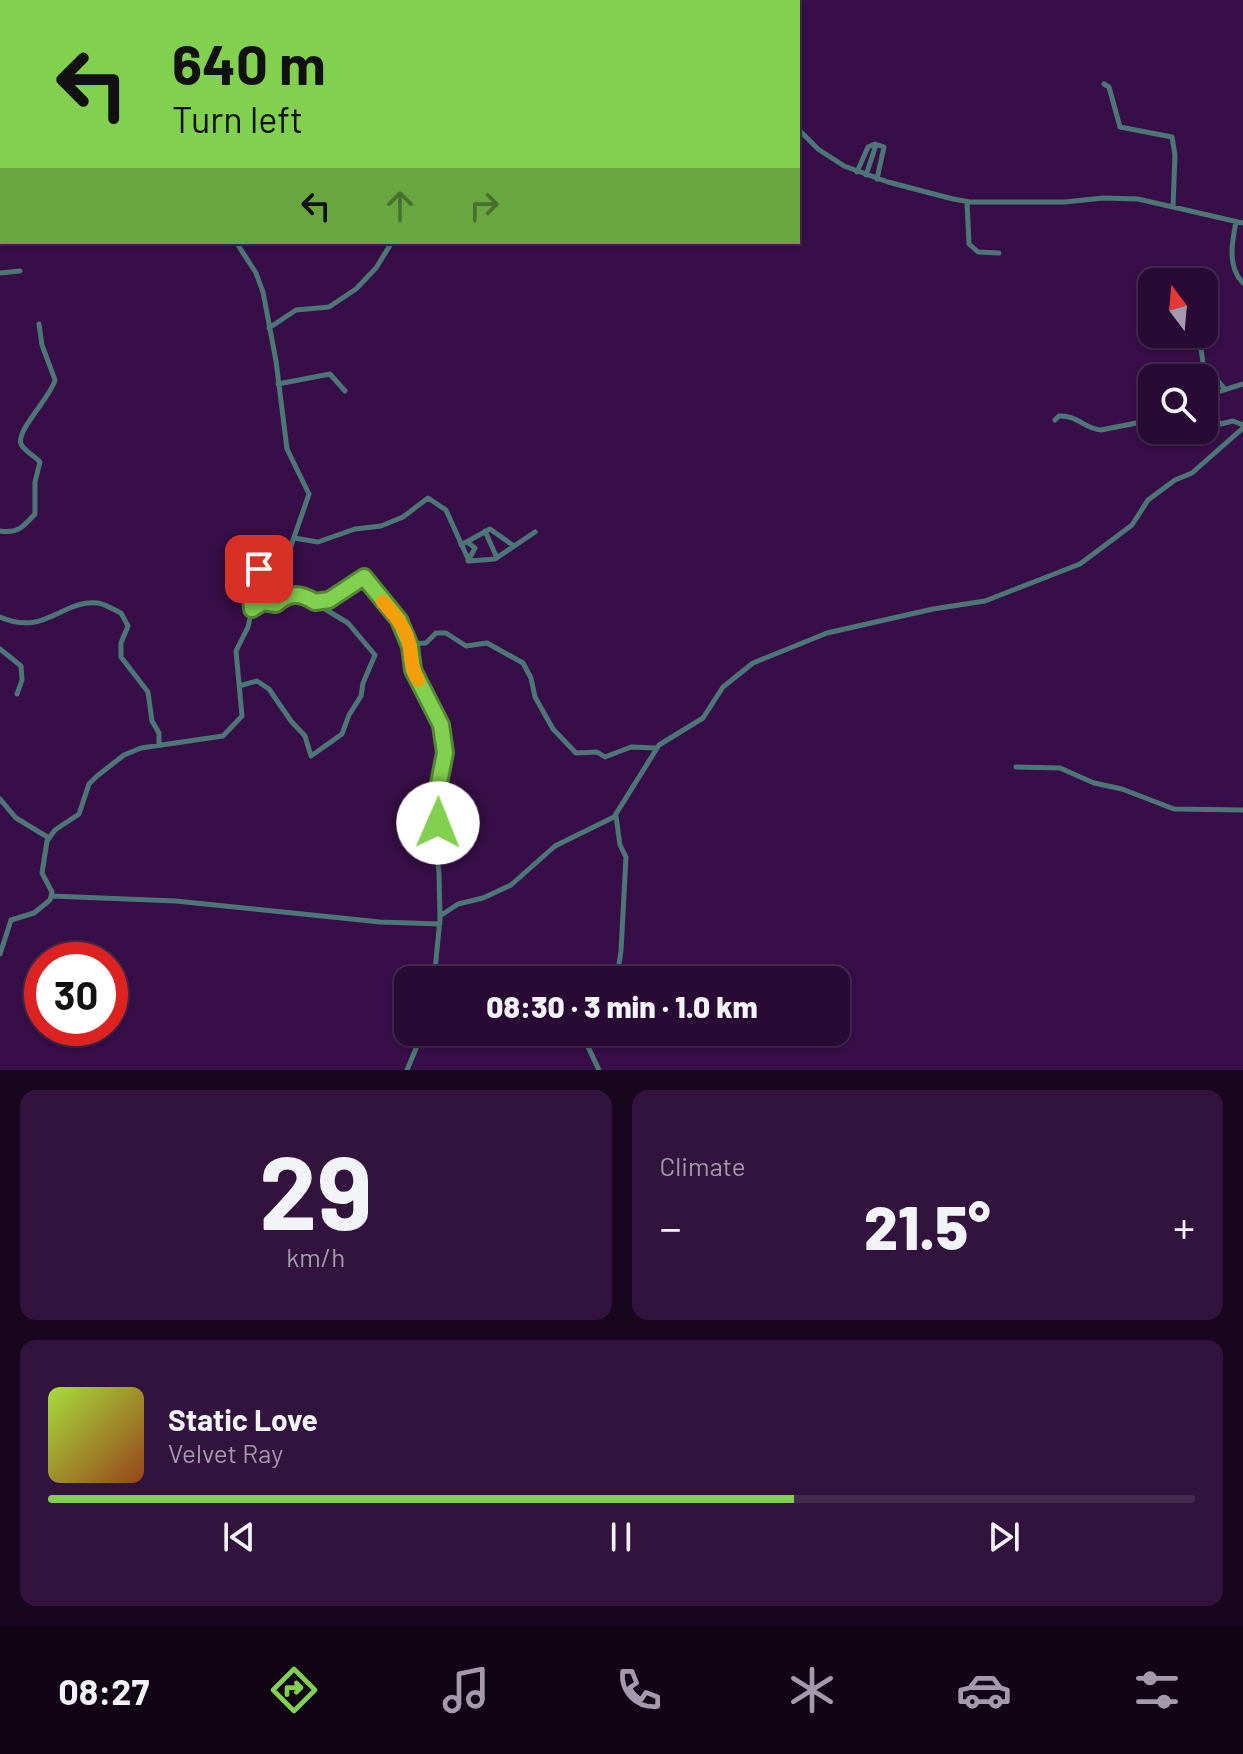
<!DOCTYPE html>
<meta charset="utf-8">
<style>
body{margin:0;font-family:Barlow,sans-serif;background:#31133d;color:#f1f3f6;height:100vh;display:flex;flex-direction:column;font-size:30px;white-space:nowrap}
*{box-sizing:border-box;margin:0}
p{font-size:26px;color:#a59aad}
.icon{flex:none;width:44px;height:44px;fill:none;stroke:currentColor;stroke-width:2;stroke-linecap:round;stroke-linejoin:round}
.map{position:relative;height:1070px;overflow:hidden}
.side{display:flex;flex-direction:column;gap:20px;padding:20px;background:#17061d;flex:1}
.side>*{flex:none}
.guide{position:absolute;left:0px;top:0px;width:800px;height:244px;box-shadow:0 2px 6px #0004,0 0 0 2px #452b50;background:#82d04f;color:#111;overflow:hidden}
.needle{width:52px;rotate:344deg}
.buttons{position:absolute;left:1138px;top:268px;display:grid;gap:16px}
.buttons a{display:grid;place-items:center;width:80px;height:80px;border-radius:16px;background:#290a35;box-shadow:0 2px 6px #0004,0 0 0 2px #452b50;font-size:40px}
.speed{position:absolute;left:24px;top:942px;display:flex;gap:16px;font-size:40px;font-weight:700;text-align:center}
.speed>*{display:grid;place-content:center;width:104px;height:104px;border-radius:50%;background:#290a35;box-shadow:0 2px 6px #0004,0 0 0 2px #452b50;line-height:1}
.speed .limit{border:12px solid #d22;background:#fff;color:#111}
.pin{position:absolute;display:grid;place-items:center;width:68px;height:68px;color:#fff;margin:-34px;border-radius:16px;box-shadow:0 4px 12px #0006}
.me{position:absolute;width:88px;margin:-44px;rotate:1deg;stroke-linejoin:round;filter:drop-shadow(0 0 6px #0008)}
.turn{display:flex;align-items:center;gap:28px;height:168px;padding:0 40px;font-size:36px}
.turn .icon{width:104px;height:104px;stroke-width:2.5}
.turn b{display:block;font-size:56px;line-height:68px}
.lanes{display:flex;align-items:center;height:76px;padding:0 40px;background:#0003;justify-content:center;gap:40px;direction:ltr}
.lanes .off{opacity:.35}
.big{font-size:60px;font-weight:800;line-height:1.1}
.side .widget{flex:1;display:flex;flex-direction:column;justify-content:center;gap:12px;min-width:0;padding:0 28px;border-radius:16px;background:#31133d}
.side .dial{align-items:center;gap:0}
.dial b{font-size:104px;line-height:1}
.song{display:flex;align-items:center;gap:24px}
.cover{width:96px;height:96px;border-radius:12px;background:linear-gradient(135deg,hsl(80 70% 55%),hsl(20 70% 35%))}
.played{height:8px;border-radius:4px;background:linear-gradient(90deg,#82d04f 65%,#452b50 65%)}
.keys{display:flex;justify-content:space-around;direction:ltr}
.heat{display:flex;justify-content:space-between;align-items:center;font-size:44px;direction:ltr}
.side .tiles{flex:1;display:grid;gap:20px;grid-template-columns:1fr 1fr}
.widget:last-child{grid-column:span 2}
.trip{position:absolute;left:394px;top:966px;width:456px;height:80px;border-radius:16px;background:#290a35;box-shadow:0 2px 6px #0004,0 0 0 2px #452b50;font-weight:800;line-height:80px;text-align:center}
.tab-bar{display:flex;height:128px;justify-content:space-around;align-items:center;background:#100415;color:#a59aad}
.tab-bar .icon{width:56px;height:56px}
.tab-bar .selected{color:#82d04f}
.tab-bar b{font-size:36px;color:#f1f3f6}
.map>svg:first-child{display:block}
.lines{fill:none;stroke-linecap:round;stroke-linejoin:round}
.minor{stroke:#4c7776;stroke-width:5}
.route-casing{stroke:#548733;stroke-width:20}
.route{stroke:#82d04f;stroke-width:14}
.slow{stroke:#f59e0b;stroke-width:14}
</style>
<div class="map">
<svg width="1243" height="1070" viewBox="0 0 1243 1070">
<rect width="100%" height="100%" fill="#370e47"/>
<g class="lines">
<!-- minor -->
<path class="minor" d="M142,0L143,2
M1104,84L1109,87L1120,127L1172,137L1175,155L1173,207
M798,129L818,149L844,166L888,182L953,199L970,202H1065L1103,198L1138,199L1243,223
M0,148H2
M857,172L868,147L875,144L884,147L877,179
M866,175L876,145
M967,202L969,244L978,252L999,253
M1236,222C1232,242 1227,267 1243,283
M0,273L20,271
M269,328L296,310L329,307L356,289L376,268L392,242
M1199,334L1203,363L1224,388
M278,384L330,374L345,391
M1204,394L1216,418
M1205,396L1243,384
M1204,412L1209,413L1221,424L1233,421L1243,425
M1055,420L1059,416C1077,415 1085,429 1101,430L1152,420
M0,531C18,534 24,526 35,514V482L40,462C35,456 24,451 21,444C16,430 51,397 55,380L42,345L39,324
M485,531L497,558
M294,538L318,542L355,529L381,526L403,517L428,498L446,510L469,561L495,559L535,532
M467,542L475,548L468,561
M461,545L490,529L514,546
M252,608L263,602L276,604C290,592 300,593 315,602L329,600L364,577L399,620L409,644L413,670L436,713L444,740L445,753L438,788L439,817L435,841L439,873L440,919L434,980
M0,617C45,637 62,599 98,603C105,604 114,610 121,613L128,626L121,643V657L148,692L152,721L159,733V744
M409,644L426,643L436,633H446L466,646L487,643L523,663L531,678L535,697L553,729L576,753L597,752L605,757L631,747L656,748
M0,649L21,666L22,680L17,694
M239,686L257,681L269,689L291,721L305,736L311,756L342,734L349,715L361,696L363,683L375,655L348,623L315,603
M1016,767L1060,768L1094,783L1122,789L1174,809L1243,810
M0,799L16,818L49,838
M52,896L176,901L380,922L440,924
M440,916L458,904L483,898L511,885L555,846L614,817L659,745L703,718L723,687L753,663L827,633L933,609L985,601L1080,564L1132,525L1148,500L1175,480L1192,473L1243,428
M0,954L11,920L34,913L50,900L52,892L42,873L47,841L55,830L79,814L89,784L97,776L124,755L141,748L223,736L242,716L236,651L248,627L252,609L250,588L256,571L276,565L283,558L291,546L309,494L287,449L276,361L263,292L256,273L236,242
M610,980L618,971L621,951L626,857L620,845L616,816
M581,1032L599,1070
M407,1070L423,1032"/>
</g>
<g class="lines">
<defs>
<path id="route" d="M259,569L250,588L252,609L263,602L276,604C290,592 300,593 315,602L329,600L364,577L399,620L410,646L413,670L441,725L445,753L438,788V823"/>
</defs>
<!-- route casing -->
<use href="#route" class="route-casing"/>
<!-- route -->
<use href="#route" class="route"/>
<!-- slow -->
<path class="slow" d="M383,602C395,615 407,629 410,648C411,660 412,669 418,680"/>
</g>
</svg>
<div class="buttons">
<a><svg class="needle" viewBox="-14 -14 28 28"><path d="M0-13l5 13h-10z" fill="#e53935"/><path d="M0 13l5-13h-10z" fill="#a59aad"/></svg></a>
<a><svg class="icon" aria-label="search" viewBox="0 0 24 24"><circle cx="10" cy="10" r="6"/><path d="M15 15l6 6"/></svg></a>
</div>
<div class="speed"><div class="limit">30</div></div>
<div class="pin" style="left:259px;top:569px;background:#d93025"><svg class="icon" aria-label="arrive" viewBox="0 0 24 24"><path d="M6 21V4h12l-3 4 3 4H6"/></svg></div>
<svg class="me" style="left:438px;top:823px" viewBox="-20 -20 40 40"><circle r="19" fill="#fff"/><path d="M0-13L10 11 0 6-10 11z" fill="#82d04f"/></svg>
<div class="trip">08:30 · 3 min · 1.0 km</div>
<div class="guide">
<div class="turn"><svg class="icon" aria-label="left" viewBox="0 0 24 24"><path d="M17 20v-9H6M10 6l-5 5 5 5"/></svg><div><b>640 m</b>Turn left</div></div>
<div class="lanes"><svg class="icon" aria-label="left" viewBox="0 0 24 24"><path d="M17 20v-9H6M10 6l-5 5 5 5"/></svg><svg class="icon off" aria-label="ahead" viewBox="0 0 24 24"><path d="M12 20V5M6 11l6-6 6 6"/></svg><svg class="icon off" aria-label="right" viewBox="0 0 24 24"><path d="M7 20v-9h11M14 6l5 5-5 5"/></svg></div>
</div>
</div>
<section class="side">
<div class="tiles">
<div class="widget dial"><b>29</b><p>km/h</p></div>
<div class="widget"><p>Climate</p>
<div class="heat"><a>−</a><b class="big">21.5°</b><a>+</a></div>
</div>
<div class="widget">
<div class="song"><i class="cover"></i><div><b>Static Love</b><p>Velvet Ray</p></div></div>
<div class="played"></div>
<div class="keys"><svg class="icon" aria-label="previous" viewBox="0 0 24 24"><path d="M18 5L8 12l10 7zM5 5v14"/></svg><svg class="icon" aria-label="pause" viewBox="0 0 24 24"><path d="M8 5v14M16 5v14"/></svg><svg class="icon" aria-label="next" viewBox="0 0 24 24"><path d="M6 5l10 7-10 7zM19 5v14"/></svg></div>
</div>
</div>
</section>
<nav class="tab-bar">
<b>08:27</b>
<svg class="icon selected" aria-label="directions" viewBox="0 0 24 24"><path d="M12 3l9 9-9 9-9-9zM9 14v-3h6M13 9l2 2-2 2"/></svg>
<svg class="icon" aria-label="music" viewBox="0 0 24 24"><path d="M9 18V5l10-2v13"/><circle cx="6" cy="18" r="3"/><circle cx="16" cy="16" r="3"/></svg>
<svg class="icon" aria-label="phone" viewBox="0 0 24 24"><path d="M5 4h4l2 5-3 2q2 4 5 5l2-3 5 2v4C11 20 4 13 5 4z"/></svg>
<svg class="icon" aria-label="climate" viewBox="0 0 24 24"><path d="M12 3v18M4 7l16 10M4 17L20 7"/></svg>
<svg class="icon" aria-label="car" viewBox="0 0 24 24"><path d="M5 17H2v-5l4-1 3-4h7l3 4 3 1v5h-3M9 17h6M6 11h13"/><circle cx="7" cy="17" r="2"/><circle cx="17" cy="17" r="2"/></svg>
<svg class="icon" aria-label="filters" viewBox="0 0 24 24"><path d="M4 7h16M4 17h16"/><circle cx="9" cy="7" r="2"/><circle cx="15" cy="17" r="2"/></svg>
</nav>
